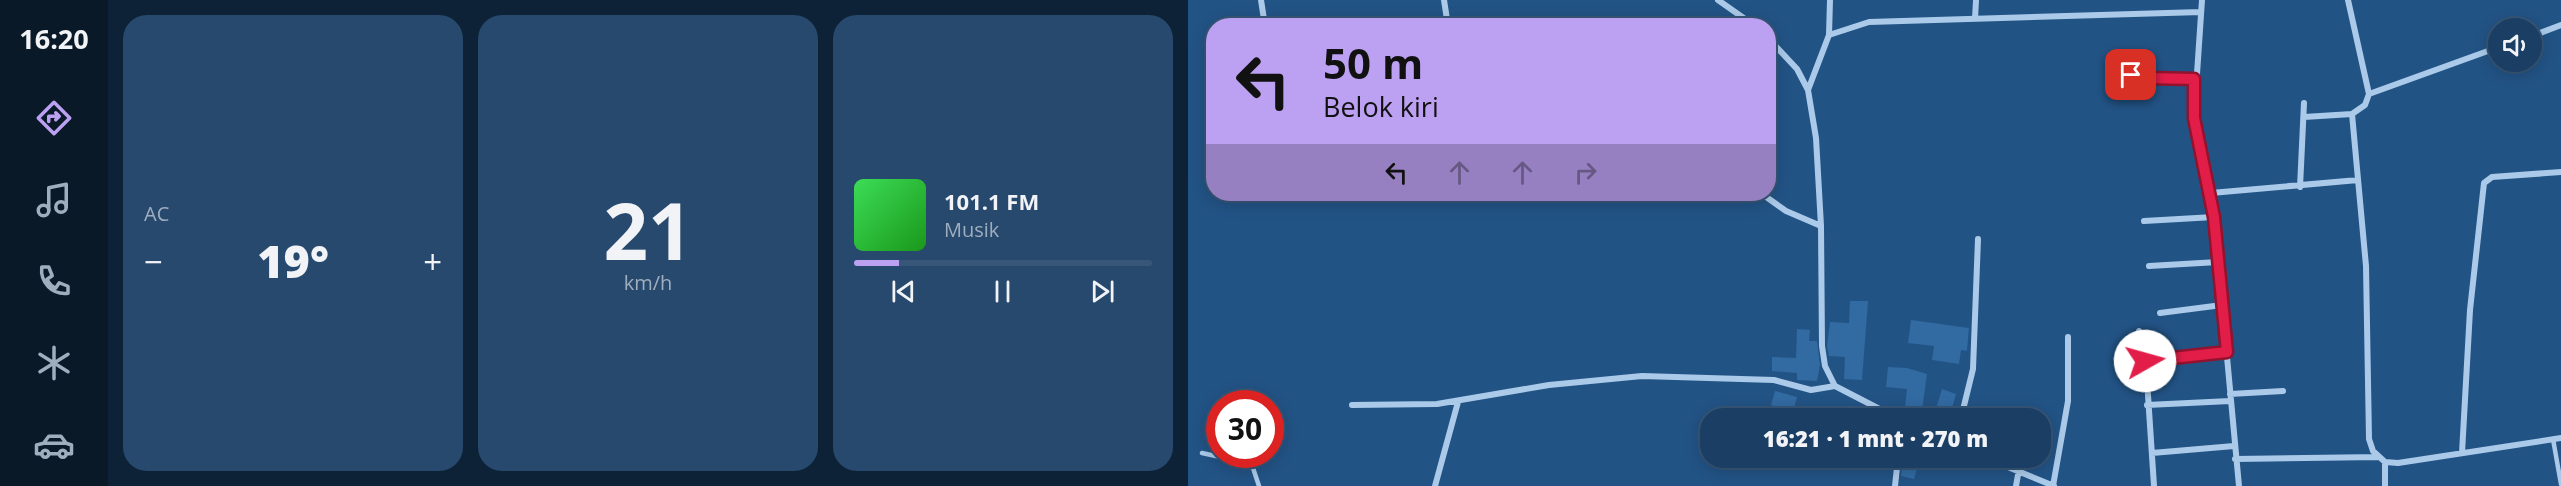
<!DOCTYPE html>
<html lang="id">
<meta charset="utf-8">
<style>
body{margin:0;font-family:"Open Sans",sans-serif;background:#27496d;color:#f1f3f6;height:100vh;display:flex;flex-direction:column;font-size:22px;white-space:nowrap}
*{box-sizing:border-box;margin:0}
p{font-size:20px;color:#9faebf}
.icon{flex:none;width:33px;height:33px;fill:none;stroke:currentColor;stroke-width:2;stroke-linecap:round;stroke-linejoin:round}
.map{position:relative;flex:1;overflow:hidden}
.details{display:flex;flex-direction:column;gap:15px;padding:15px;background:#0e2237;width:1080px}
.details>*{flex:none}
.banner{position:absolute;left:18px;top:18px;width:570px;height:183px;border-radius:24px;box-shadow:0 3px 15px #0003,0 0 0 2px #385778;background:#bca0f2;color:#111;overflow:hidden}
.buttons{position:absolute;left:1300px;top:18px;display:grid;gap:12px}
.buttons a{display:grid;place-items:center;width:54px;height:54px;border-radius:50%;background:#1a3e64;box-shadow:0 3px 15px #0003,0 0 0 2px #385778;font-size:30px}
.speed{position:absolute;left:18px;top:390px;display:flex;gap:12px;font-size:30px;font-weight:700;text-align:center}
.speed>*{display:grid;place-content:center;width:78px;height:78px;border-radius:50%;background:#1a3e64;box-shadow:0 3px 15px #0003,0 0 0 2px #385778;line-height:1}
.speed .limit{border:9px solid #d22;background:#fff;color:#111}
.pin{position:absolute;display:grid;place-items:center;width:51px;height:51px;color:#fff;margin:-26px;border-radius:12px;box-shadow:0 3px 9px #0006}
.me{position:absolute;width:66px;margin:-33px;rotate:83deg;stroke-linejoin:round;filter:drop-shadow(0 0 4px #0008)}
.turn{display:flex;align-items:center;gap:21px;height:126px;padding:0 18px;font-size:27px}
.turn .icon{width:78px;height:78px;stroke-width:2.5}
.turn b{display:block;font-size:42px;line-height:51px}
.lanes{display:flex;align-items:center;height:57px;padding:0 18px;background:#0003;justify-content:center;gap:30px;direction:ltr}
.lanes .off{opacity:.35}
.big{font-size:45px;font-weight:800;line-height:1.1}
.details .card{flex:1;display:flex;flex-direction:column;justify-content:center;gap:9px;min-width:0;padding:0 21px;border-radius:24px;background:#27496d}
.details .dial{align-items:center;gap:0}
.dial b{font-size:78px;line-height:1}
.song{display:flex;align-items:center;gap:18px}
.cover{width:72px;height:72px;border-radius:9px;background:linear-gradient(135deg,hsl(130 70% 55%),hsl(120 70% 35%))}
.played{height:6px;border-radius:3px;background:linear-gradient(90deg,#bca0f2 15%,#385778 15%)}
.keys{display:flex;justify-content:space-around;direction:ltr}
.heat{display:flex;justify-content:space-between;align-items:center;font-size:33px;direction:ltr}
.details .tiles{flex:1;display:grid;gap:15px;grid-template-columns:repeat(3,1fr)}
.trip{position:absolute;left:512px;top:408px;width:351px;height:60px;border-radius:24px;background:#1a3e64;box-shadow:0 3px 15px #0003,0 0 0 2px #385778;font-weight:800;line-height:60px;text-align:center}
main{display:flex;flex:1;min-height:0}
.menu{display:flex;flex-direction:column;width:108px;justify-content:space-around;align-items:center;background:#0a1928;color:#9faebf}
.menu .icon{width:42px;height:42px}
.menu .selected{color:#bca0f2}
.menu b{font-size:27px;color:#f1f3f6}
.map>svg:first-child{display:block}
.building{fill:#326aa2}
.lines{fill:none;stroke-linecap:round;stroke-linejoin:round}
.service{stroke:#abcae9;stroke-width:4.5}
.minor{stroke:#abcae9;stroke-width:6}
.route-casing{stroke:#92132f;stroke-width:15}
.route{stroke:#e11d48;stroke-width:10}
</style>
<main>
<nav class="menu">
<b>16:20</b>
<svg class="icon selected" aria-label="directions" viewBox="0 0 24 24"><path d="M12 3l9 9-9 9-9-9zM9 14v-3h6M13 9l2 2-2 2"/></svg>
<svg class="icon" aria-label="music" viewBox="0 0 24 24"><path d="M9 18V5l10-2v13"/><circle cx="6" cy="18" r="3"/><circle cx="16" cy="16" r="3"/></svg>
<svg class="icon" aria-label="phone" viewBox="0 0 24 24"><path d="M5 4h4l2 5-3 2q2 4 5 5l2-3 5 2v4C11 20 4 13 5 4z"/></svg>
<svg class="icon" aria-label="climate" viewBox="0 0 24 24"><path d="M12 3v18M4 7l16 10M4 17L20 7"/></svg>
<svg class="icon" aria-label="car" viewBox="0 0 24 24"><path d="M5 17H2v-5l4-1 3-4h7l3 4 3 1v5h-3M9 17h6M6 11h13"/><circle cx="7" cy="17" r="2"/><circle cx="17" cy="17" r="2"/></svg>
</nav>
<section class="details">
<div class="tiles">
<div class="card"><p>AC</p>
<div class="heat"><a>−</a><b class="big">19°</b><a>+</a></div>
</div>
<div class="card dial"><b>21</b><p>km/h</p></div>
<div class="card">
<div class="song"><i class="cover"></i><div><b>101.1 FM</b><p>Musik</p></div></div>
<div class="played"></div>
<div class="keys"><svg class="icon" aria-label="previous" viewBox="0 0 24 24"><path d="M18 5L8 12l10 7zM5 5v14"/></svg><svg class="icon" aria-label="pause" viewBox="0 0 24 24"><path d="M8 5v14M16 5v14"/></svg><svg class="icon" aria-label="next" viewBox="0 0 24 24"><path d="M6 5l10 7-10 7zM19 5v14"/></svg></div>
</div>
</div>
</section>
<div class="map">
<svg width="1373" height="486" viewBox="0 0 1373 486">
<rect width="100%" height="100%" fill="#225385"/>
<!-- building -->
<path class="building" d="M662,301H680L674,380L656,379L657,357L641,356L639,346L642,322L661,323Z
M723,320L781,328L779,351L773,350L771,364L744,360L746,346L720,343Z
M609,329L622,330L621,341H629L632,365L629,381L609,380V373L584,371V357L608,358Z
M700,367L719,368L739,374L734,410L717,408L719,389L698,387Z
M754,389L768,394L761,418L746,415Z
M587,391L609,397L605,412L583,405Z
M715,458H726L725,460L731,462L726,479L713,476Z"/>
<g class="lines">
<!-- service -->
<path class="service" d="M1365,439L1373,484
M14,453L55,462L65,468L71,486"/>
<!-- minor -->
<path class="minor" d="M73,0L77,26
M256,0L260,26
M530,0L567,26
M1014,0L1006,118L1026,217L1051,486
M1160,0L1181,94L1311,47
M787,19L788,0
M641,35L681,22L1013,12
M1344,36L1373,25
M580,38L609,69L620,90L628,138L633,226L634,346L637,366L647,386L709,418
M580,60L589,48
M928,69L958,79H1006
M620,90L641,35L642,0
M1181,94L1177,105L1164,114L1178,266L1181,439L1185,451L1197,462
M1116,117L1164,114
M1112,187L1116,103
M1023,193L1170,180
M574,194L598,211L633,226
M956,221L1026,217
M961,266L1030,262
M972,313L1034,305
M951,331L958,365L966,486
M957,361L1039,352
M1042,394L1095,391
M164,405L249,404L361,385L454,376L586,380L623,390L647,386
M959,405L1042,401
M773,418L785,369L790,239
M839,418L840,416
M964,453L1046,446
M1274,453L1282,310L1296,183L1304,177L1373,172
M798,458L866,486
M1047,459L1191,457
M247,486L270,402
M707,486L710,458
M828,486L833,458
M865,486L880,401V337
M1197,486V462L1210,463L1373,438"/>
</g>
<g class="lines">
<defs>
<path id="route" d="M943,75L958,78L1006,79V118L1026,217L1039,352L957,361"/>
</defs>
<!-- route casing -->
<use href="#route" class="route-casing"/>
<!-- route -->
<use href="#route" class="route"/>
</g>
</svg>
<div class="buttons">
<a><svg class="icon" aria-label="sound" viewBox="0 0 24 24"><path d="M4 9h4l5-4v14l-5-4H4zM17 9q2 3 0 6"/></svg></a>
</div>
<div class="speed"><div class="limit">30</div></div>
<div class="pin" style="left:943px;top:75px;background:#d93025"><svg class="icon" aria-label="arrive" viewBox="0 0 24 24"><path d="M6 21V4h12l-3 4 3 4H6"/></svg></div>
<svg class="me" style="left:957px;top:361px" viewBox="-20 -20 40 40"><circle r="19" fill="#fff"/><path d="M0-13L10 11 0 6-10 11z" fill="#e11d48"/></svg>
<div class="trip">16:21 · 1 mnt · 270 m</div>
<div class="banner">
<div class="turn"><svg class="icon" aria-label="left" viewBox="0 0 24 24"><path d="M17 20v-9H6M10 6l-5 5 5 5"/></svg><div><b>50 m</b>Belok kiri</div></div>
<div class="lanes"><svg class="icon" aria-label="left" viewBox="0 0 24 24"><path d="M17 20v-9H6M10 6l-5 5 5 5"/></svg><svg class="icon off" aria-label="ahead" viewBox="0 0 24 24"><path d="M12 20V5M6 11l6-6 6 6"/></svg><svg class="icon off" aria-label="ahead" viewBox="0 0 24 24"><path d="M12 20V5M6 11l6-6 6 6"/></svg><svg class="icon off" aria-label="right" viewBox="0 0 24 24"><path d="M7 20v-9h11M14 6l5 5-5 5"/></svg></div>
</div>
</div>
</main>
